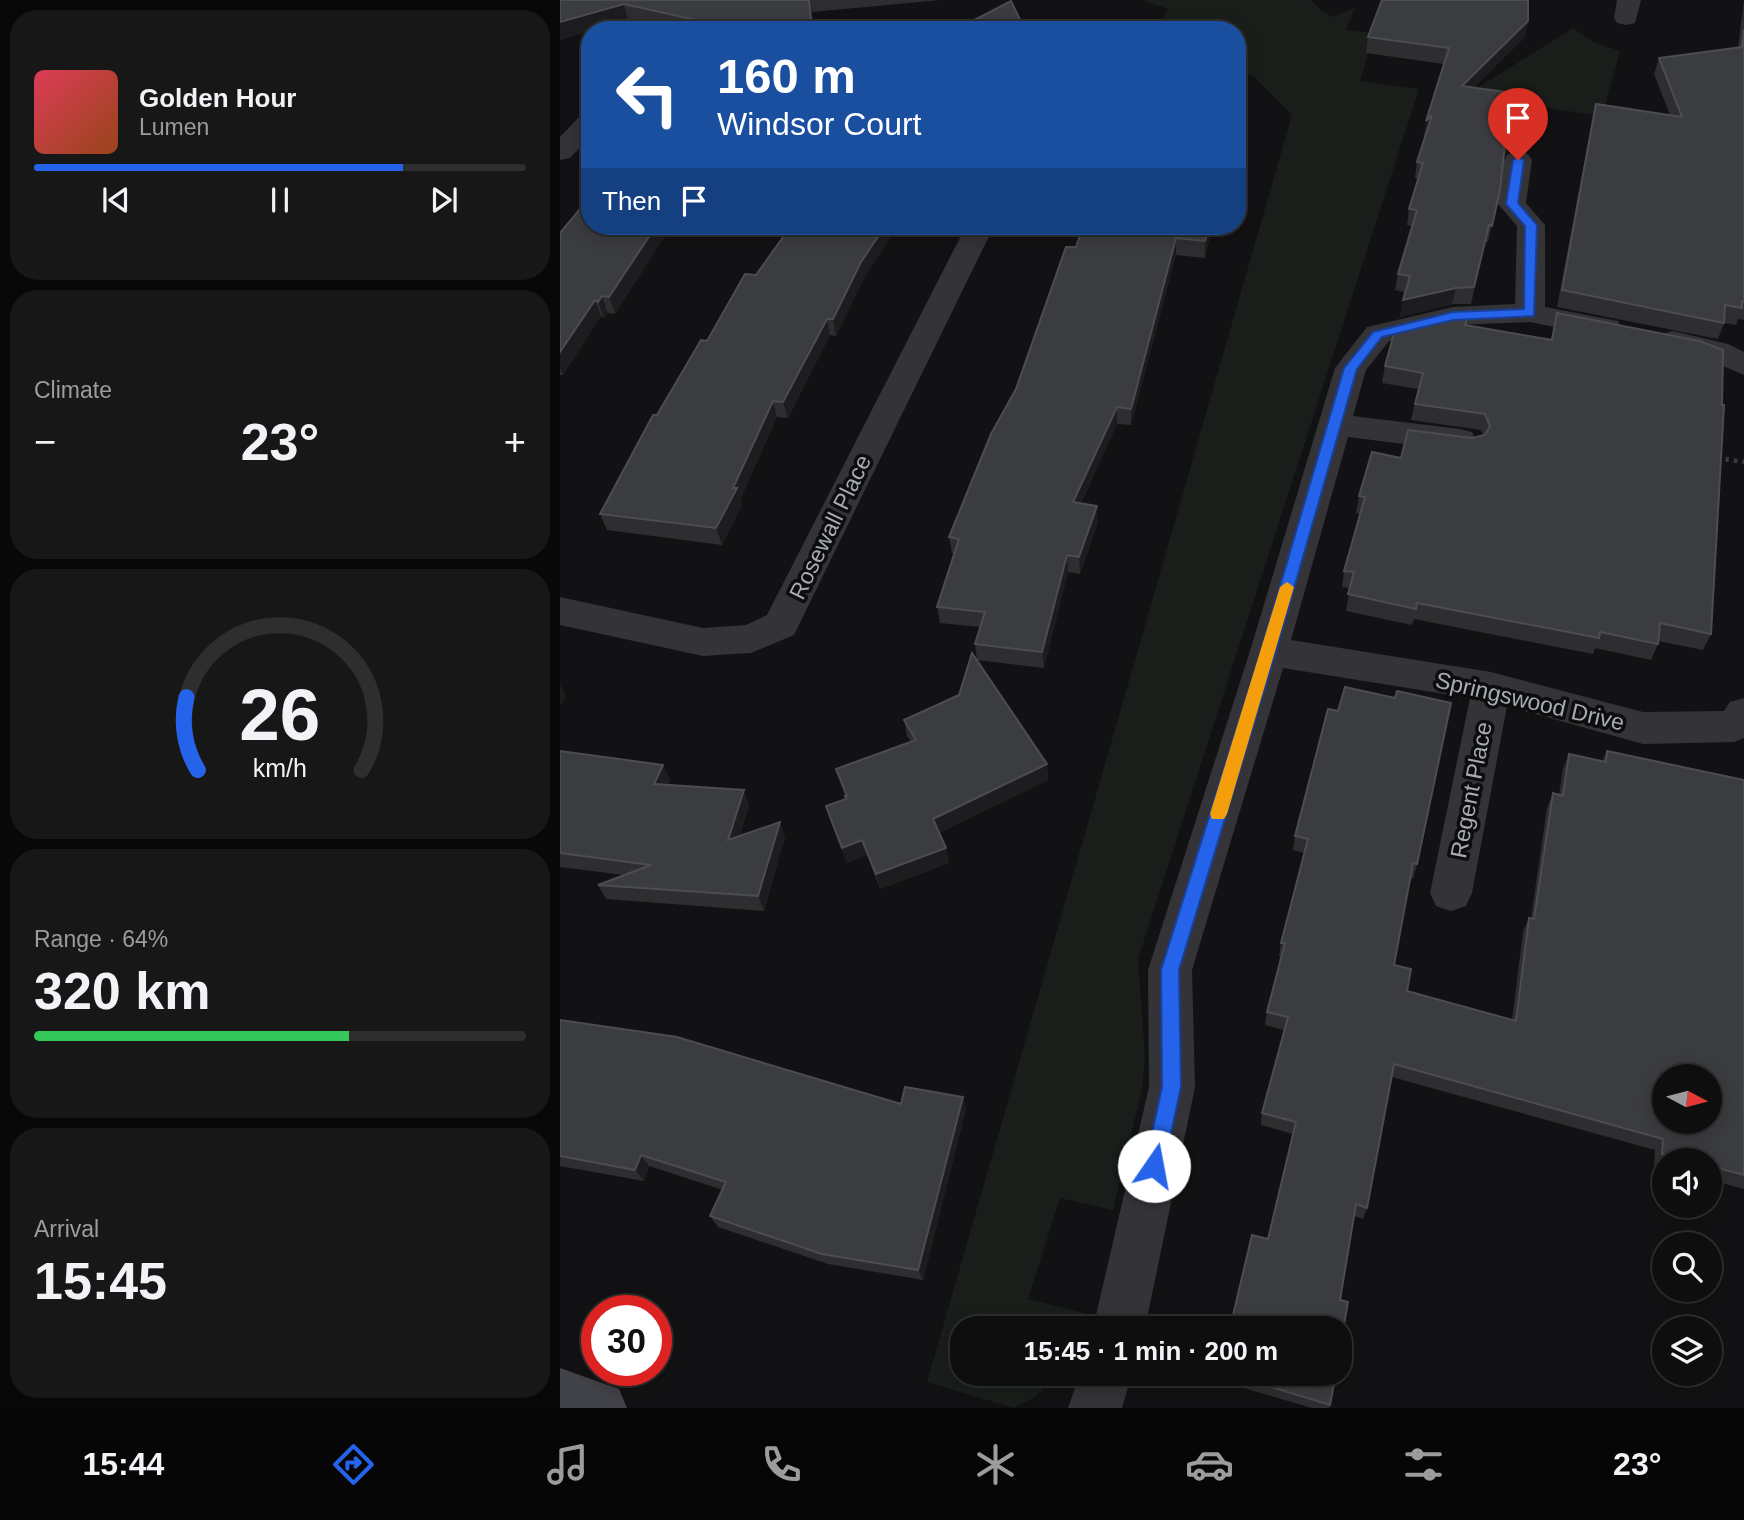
<!DOCTYPE html>
<meta charset="utf-8">
<style>
body{margin:0;font-family:Helvetica,sans-serif;background:#171718;color:#f1f3f6;height:100vh;display:flex;flex-direction:column;font-size:26px;white-space:nowrap}
*{box-sizing:border-box;margin:0}
p{font-size:23px;color:#9b9c9e}
.icon{flex:none;width:38px;height:38px;fill:none;stroke:currentColor;stroke-width:2;stroke-linecap:round;stroke-linejoin:round}
.map{position:relative;flex:1;overflow:hidden}
.sheet{display:flex;flex-direction:column;gap:10px;padding:10px;background:#080808;width:560px}
.sheet>*{flex:none}
.guide{position:absolute;left:21px;top:21px;width:665px;height:214px;border-radius:28px;box-shadow:0 4px 18px #0003,0 0 0 2px #2e2e2f;background:#1a4fa0;color:#fff;overflow:hidden}
.needle{width:46px;rotate:97deg}
.fabs{position:absolute;left:1092px;top:1064px;display:grid;gap:14px}
.fabs a{display:grid;place-items:center;width:70px;height:70px;border-radius:50%;background:#0e0e0f;box-shadow:0 4px 18px #0003,0 0 0 2px #2e2e2f;font-size:35px}
.speed{position:absolute;left:21px;top:1295px;display:flex;gap:14px;font-size:35px;font-weight:700;text-align:center}
.speed>*{display:grid;place-content:center;width:91px;height:91px;border-radius:50%;background:#0e0e0f;box-shadow:0 4px 18px #0003,0 0 0 2px #2e2e2f;line-height:1}
.speed .limit{border:10px solid #d22;background:#fff;color:#111}
.pin{position:absolute;display:grid;place-items:center;width:60px;height:60px;color:#fff;margin:-72px -30px;border-radius:50% 50% 50% 0;rotate:-45deg;box-shadow:0 0 7px #0007}
.pin .icon{rotate:45deg}
.me{position:absolute;width:77px;margin:-38px;rotate:12deg;stroke-linejoin:round;filter:drop-shadow(0 0 5px #0008)}
.turn{display:flex;align-items:center;gap:24px;height:147px;padding:0 21px;font-size:32px}
.turn .icon{width:91px;height:91px;stroke-width:2.5}
.turn b{display:block;font-size:49px;line-height:60px}
.then{display:flex;align-items:center;height:66px;padding:0 21px;background:#0003;gap:14px;font-size:26px}
.big{font-size:52px;font-weight:800;line-height:1.1}
.sheet .widget{flex:1;display:flex;flex-direction:column;justify-content:center;gap:10px;min-width:0;padding:0 24px;border-radius:28px;background:#171718}
.sheet .dial{align-items:center;gap:0}
.dial svg{height:182px;overflow:visible;fill:none;stroke:#2e2e2f;stroke-width:7;stroke-linecap:round;text-anchor:middle}
.dial text{fill:#f1f3f6;stroke:none}
.song{display:flex;align-items:center;gap:21px}
.cover{width:84px;height:84px;border-radius:10px;background:linear-gradient(135deg,hsl(350 70% 55%),hsl(20 70% 35%))}
.played{height:7px;border-radius:4px;background:linear-gradient(90deg,#2563eb 75%,#2e2e2f 75%)}
.keys{display:flex;justify-content:space-around;direction:ltr}
.heat{display:flex;justify-content:space-between;align-items:center;font-size:38px;direction:ltr}
.charge{height:10px;border-radius:5px;background:linear-gradient(90deg,#34c759 64%,#2e2e2f 0)}
.trip{position:absolute;left:390px;top:1316px;width:402px;height:70px;border-radius:28px;background:#0e0e0f;box-shadow:0 4px 18px #0003,0 0 0 2px #2e2e2f;font-weight:800;line-height:70px;text-align:center}
.tabs{display:flex;height:112px;justify-content:space-around;align-items:center;background:#060606;color:#9b9c9e}
.tabs .icon{width:49px;height:49px}
.tabs .current{color:#2563eb}
.tabs b{font-size:32px;color:#f1f3f6}
main{display:flex;flex:1;min-height:0}
.map>svg:first-child{display:block}
.green{fill:#191e1a}
.lines{fill:none;stroke-linecap:round;stroke-linejoin:round}
.path{stroke:#3a3b3f;stroke-width:4.5;stroke-dasharray:3.5 5;stroke-linecap:butt}
.street{fill:#343438;fill-rule:evenodd}
.secondary{fill:#424348;fill-rule:evenodd}
.wall{fill:#2e2e31}
.shaded-wall{fill:#1d1d1f}
.building{fill:#3b3c3f;stroke:#4b4d51;stroke-width:2;fill-rule:evenodd}
.route{fill:#2563eb;stroke:#184099;stroke-width:2}
.slow{fill:#f59e0b}
.labels{text-anchor:middle;dominant-baseline:central;stroke-width:7;stroke-linejoin:round;paint-order:stroke}
.street-label{font-size:23px;fill:#a5aab3;stroke:#0d0d0e}
</style>
<main>
<section class="sheet">
<div class="widget">
<div class="song"><i class="cover"></i><div><b>Golden Hour</b><p>Lumen</p></div></div>
<div class="played"></div>
<div class="keys"><svg class="icon" aria-label="previous" viewBox="0 0 24 24"><path d="M18 5L8 12l10 7zM5 5v14"/></svg><svg class="icon" aria-label="pause" viewBox="0 0 24 24"><path d="M8 5v14M16 5v14"/></svg><svg class="icon" aria-label="next" viewBox="0 0 24 24"><path d="M6 5l10 7-10 7zM19 5v14"/></svg></div>
</div>
<div class="widget"><p>Climate</p>
<div class="heat"><a>−</a><b class="big">23°</b><a>+</a></div>
</div>
<div class="widget dial"><svg viewBox="0 0 100 80">
<path d="M14 69A42 42 0 1 1 86 69"/>
<path d="M14 69A42 42 0 0 1 9 37" stroke="#2563eb"/>
<text x="50" y="56" font-size="32" font-weight="700">26</text>
<text x="50" y="72" font-size="11">km/h</text>
</svg></div>
<div class="widget"><p>Range · 64%</p><b class="big">320 km</b><div class="charge"></div></div>
<div class="widget"><p>Arrival</p><b class="big">15:45</b></div>
</section>
<div class="map">
<svg width="1184" height="1408" viewBox="0 0 1184 1408">
<rect width="100%" height="100%" fill="#121214"/>
<!-- green -->
<path class="green" d="M582,0H751L763,12L773,17L795,8L786,30L814,33L800,81L859,89L578,959L585,1056L582,1089L553,1210L500,1198L468,1299L528,1314L523,1328H402V1374H500L473,1398L454,1408L367,1382L732,115L693,76L677,73V30H617L598,27L608,9Z
M1013,28L1033,42L1060,51L1042,116L905,96Z"/>
<g class="lines">
<!-- path -->
<path class="path" d="M1157,458L1184,462"/>
<!-- street -->
<path class="street" d="M1057,0H1081L1075,23L1066,25L1057,23L1054,18Z
M30,113V137L10,158L0,160V137L21,115Z
M958,152L968,154L972,160L966,203L985,225V307L1058,321L1062,328L1058,335L1047,338L970,322L893,325L829,341L806,370L793,416L900,429L912,432L916,440L912,448L900,451L788,437L731,640L931,672L1083,712L1164,711L1170,702L1184,698V738L1174,742L1083,744L947,706L912,893L906,906L891,911L876,906L870,893L910,698L723,668L632,970L635,1087L585,1328H533L589,1087L588,970L690,651L775,368L807,327L893,307L955,304L957,226L938,204L944,160L948,154Z
M406,226H434L234,635L191,653L143,656L0,625V597L143,628L186,625L207,615Z
M1113,331L1168,344L1184,352V375L1147,359L1102,348L1098,341L1102,334Z
M520,1374H572L562,1408H508Z"/>
<!-- secondary -->
<path class="secondary" d="M0,1368L59,1389L67,1408H0Z"/>
</g>
<!-- wall -->
<path class="wall" d="M0,0H381L252,12L253,30H114L68,20L34,30H30V31L0,40Z
M1184,0V320L1178,319L1176,325L1164,323L1158,339L997,307L1032,121L1036,104L1110,115L1094,74L1099,58L1178,48Z
M968,21L965,37L914,87L948,151L943,157L940,190L928,242H925L911,304H892L840,317L845,292L835,290L838,274L852,226L847,225L849,209L858,179L855,178L857,162L866,134L863,137L884,64L806,53L808,37Z
M231,226H338L304,278L276,336L270,335L228,418L217,417L180,500L182,505L162,545L47,530L40,514L97,415L147,341Z
M523,226H652L645,258L616,255L571,425L557,424L521,503L538,522L520,574L508,572L484,668L417,660L415,644L420,627L380,623L377,607L394,554L392,553L389,537L456,389L516,247Z
M0,233L97,248L55,314L48,313L44,318L41,316L3,375H0Z
M997,313L1151,634L1143,650L1098,641V644L1091,660L1035,648L1033,654L854,619L852,625L786,611L790,588L782,587L784,571L801,514L796,513L799,496L841,458L923,435L921,430L851,420L858,389L822,383L825,366L906,325L991,339Z
M344,720L487,764L488,780L379,833L386,848L389,863L320,889L307,855L287,863L266,806L286,799V796L276,769L351,742L347,736Z
M0,751L103,765L110,780L108,785L189,805L180,836L225,837L204,911L46,899L38,885L64,875L0,867Z
M1047,751L1184,780V1189L1150,1180V1160H1104V1168L1094,1166L1095,1150L832,1077L807,1208L803,1219L794,1216L780,1300V1347L708,1239L733,1134L701,1125L702,1113L724,1030L705,1025L707,1012L721,957L719,956L721,943L744,853L733,850L735,836L857,864L853,879L851,878L834,965L847,991L952,1020L963,932L969,918H971L987,808L993,793L999,795L1003,769L1009,754L1042,761Z
M0,1020L341,1104L403,1097L406,1109L363,1280L268,1264L158,1227L150,1216L163,1190L89,1166L84,1181L0,1166Z
M672,1374L770,1405L769,1408H752L670,1384Z"/>
<!-- shaded-wall -->
<path class="shaded-wall" d="M250,0L252,12L253,30H252Z
M64,4L68,20L34,30H30V31L0,40V22Z
M968,21L965,37L899,101L902,86Z
M961,94L948,151L941,160L945,144Z
M872,115L870,131L863,137L866,121Z
M96,226H113L97,248L55,314L49,297Z
M325,226H338L304,278L276,336L273,319L301,262Z
M649,226H652L645,258V241Z
M616,238V255L571,425V409Z
M896,288L892,304L840,317L843,300Z
M42,296L48,313L44,318L38,302Z
M35,300L41,316L3,375L0,368V352Z
M267,319L270,335L228,418L223,402Z
M213,401L217,417L180,500L182,505L162,545L156,528Z
M557,407V424L514,518L513,502Z
M537,506L538,522L520,574L519,557Z
M507,555L508,572L484,668L482,652Z
M0,684L6,697L0,706Z
M487,764L488,780L377,834L373,819Z
M103,765L110,780L101,799L94,784Z
M184,790L189,805L174,855L168,840Z
M220,822L225,837L204,911L198,896Z
M302,840L307,855L287,863L282,848Z
M386,848L389,863L320,889L316,874Z
M403,1097L406,1109L363,1280L358,1270Z
M81,1155L89,1166L84,1181L75,1170Z"/>
<!-- building -->
<path class="building" d="M0,0H249L252,30H181L64,4L0,22Z
M822,0H968V21L902,86L961,94L952,135L945,144L940,190L932,226L929,225L914,287L896,288L843,300L850,276L838,274L857,210L849,209L863,163L857,162L872,115L866,121L889,48L808,37Z
M451,1L465,30H395Z
M1184,29V302H1182V308L1165,305L1164,323L1002,290L1036,104L1122,117L1099,58L1182,47Z
M24,204L30,205V226H96L49,297L42,296L38,302L35,300L0,352V233Z
M231,226H325L301,262L273,319H267L223,402L213,401L173,488H177L156,528L40,514L93,415H97L141,340L147,341L185,274L196,275Z
M523,226H649L645,241L616,238L571,409L557,407L513,502L537,506L519,557L507,555L482,652L415,644L425,612L377,607L399,539L389,537L431,434L456,389L506,247H516Z
M909,311L905,325L992,340L997,313L1139,341L1163,350L1162,405H1164L1151,634L1100,623L1098,644L1040,632L1039,638L857,603L856,609L788,594L794,572L784,571L805,497L799,496L812,452L841,458L848,430L912,438L925,435L930,426L925,414L855,404L863,373L825,366L836,326Z
M412,653L487,764L373,819L386,848L316,874L302,840L282,848L266,806L286,799L285,796H287L276,769L356,740L344,720L399,695Z
M785,687L835,698L837,691L891,703L857,864L853,863L834,965L851,969L847,991L956,1021L969,918L974,919L993,793L1003,796L1009,754L1046,762L1047,751L1184,780V1175L1150,1166V1160H1126L1102,1154L1103,1139L834,1064L807,1208L796,1204L780,1300L788,1302L780,1347V1328H670L692,1235L708,1239L736,1122L702,1113L728,1017L707,1012L725,943H721L748,839L735,836L768,709L778,711ZM1104,1076H1150V1122H1104Z
M0,751L103,765L94,784L184,790L168,840L220,822L198,896L38,885L91,865L0,853Z
M0,1020L117,1037L341,1104L345,1087L403,1097L358,1270L262,1254L150,1216L166,1182L81,1155L75,1170L0,1156Z
M672,1374H776L770,1405L672,1375Z"/>
<!-- route -->
<path class="route" d="M958,157L964,160L958,203L977,225L974,316L893,320L822,337L797,369L716,651L619,970L621,1087L604,1166L602,1173L594,1176L587,1173L585,1166L602,1087L601,970L701,651L784,368L813,332L893,312L964,309L965,226L946,204L953,160Z"/>
<!-- slow -->
<path class="slow" d="M727,582L734,587L667,814L664,819H652L650,814L720,587Z"/>
<g class="labels">
<!-- street labels -->
<g class="street-label">
<text transform="translate(270 527) rotate(-64)">Rosewall Place</text>
<text transform="translate(970 701) rotate(13)">Springswood Drive</text>
<text transform="translate(911 790) rotate(-79)">Regent Place</text>
</g>
</g>
</svg>
<div class="fabs">
<a><svg class="needle" viewBox="-14 -14 28 28"><path d="M0-13l5 13h-10z" fill="#e53935"/><path d="M0 13l5-13h-10z" fill="#9b9c9e"/></svg></a>
<a><svg class="icon" aria-label="sound" viewBox="0 0 24 24"><path d="M4 9h4l5-4v14l-5-4H4zM17 9q2 3 0 6"/></svg></a>
<a><svg class="icon" aria-label="search" viewBox="0 0 24 24"><circle cx="10" cy="10" r="6"/><path d="M15 15l6 6"/></svg></a>
<a><svg class="icon" aria-label="layers" viewBox="0 0 24 24"><path d="M12 4l9 5-9 5-9-5zM3 14l9 5 9-5"/></svg></a>
</div>
<div class="speed"><div class="limit">30</div></div>
<div class="pin" style="left:958px;top:160px;background:#d93025"><svg class="icon" aria-label="arrive" viewBox="0 0 24 24"><path d="M6 21V4h12l-3 4 3 4H6"/></svg></div>
<svg class="me" style="left:594px;top:1166px" viewBox="-20 -20 40 40"><circle r="19" fill="#fff"/><path d="M0-13L10 11 0 6-10 11z" fill="#2563eb"/></svg>
<div class="trip">15:45 · 1 min · 200 m</div>
<div class="guide">
<div class="turn"><svg class="icon" aria-label="left" viewBox="0 0 24 24"><path d="M17 20v-9H6M10 6l-5 5 5 5"/></svg><div><b>160 m</b>Windsor Court</div></div>
<div class="then">Then<svg class="icon" aria-label="arrive" viewBox="0 0 24 24"><path d="M6 21V4h12l-3 4 3 4H6"/></svg></div>
</div>
</div>
</main>
<nav class="tabs">
<b>15:44</b>
<svg class="icon current" aria-label="directions" viewBox="0 0 24 24"><path d="M12 3l9 9-9 9-9-9zM9 14v-3h6M13 9l2 2-2 2"/></svg>
<svg class="icon" aria-label="music" viewBox="0 0 24 24"><path d="M9 18V5l10-2v13"/><circle cx="6" cy="18" r="3"/><circle cx="16" cy="16" r="3"/></svg>
<svg class="icon" aria-label="phone" viewBox="0 0 24 24"><path d="M5 4h4l2 5-3 2q2 4 5 5l2-3 5 2v4C11 20 4 13 5 4z"/></svg>
<svg class="icon" aria-label="climate" viewBox="0 0 24 24"><path d="M12 3v18M4 7l16 10M4 17L20 7"/></svg>
<svg class="icon" aria-label="car" viewBox="0 0 24 24"><path d="M5 17H2v-5l4-1 3-4h7l3 4 3 1v5h-3M9 17h6M6 11h13"/><circle cx="7" cy="17" r="2"/><circle cx="17" cy="17" r="2"/></svg>
<svg class="icon" aria-label="filters" viewBox="0 0 24 24"><path d="M4 7h16M4 17h16"/><circle cx="9" cy="7" r="2"/><circle cx="15" cy="17" r="2"/></svg>
<b>23°</b>
</nav>
